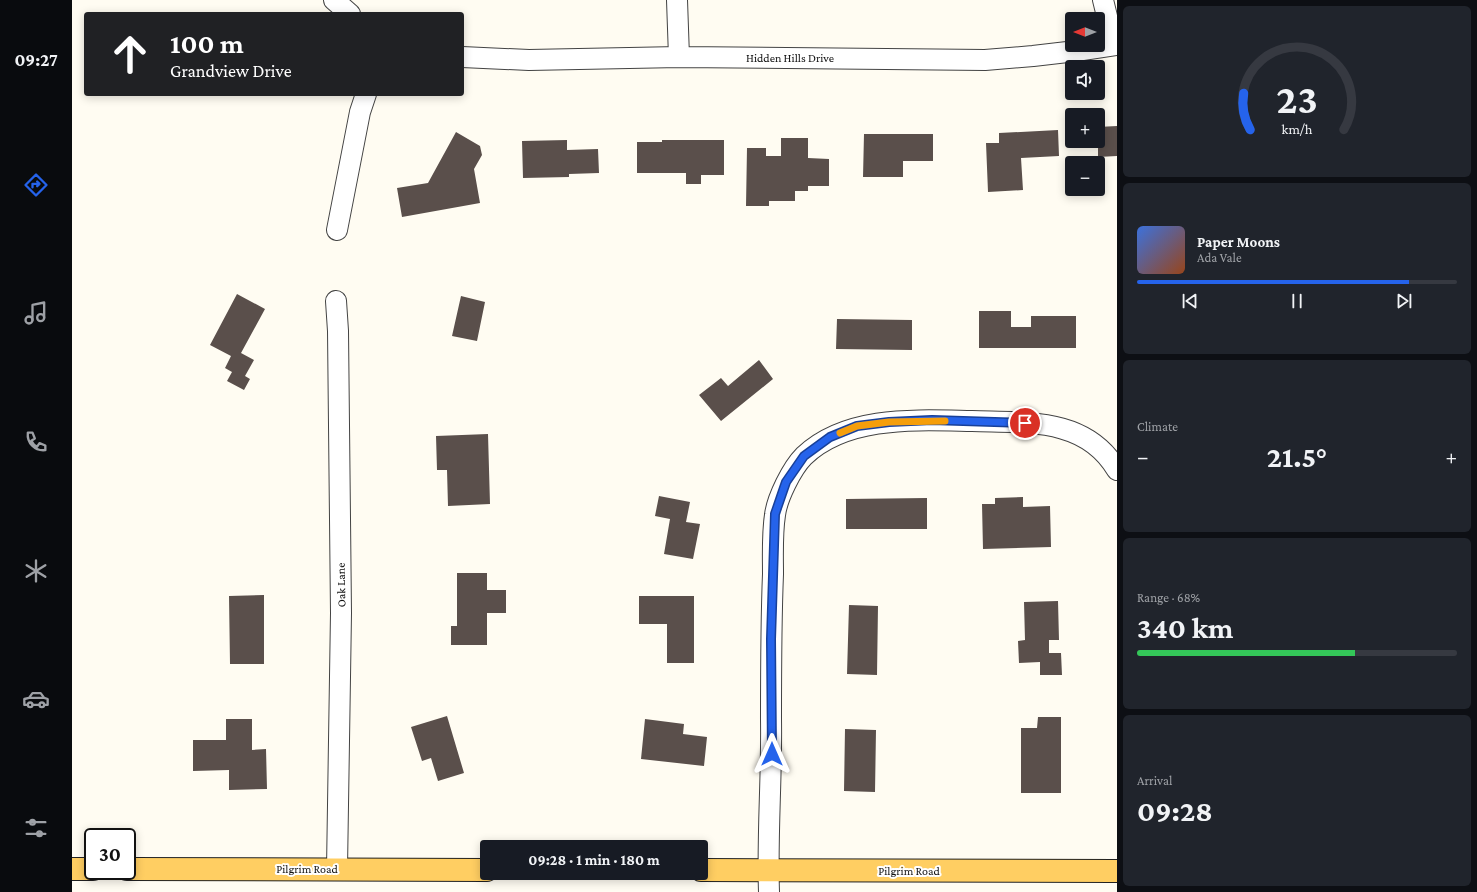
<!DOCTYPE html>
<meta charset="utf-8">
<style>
body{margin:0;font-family:"Crimson Pro",serif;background:#20242c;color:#f1f3f6;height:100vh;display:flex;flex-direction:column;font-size:15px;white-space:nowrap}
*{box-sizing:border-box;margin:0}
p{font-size:13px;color:#9ea1a6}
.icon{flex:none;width:22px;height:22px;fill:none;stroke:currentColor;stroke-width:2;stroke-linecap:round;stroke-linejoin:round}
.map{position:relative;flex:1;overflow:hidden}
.details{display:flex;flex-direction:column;gap:6px;padding:6px;background:#0d0f14;width:360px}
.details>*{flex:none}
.top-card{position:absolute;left:12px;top:12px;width:380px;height:84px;border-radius:4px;box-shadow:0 2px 10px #0003;background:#202124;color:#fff;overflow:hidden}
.needle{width:26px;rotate:270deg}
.buttons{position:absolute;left:993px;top:12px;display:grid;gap:8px}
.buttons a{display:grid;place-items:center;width:40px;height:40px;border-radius:4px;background:#171b24;box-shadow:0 2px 10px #0003;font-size:20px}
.speed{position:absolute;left:12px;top:828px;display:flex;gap:8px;font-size:20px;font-weight:700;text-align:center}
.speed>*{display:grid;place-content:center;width:52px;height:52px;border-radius:50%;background:#171b24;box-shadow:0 2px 10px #0003;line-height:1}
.speed .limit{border:2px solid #111;border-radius:6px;background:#fff;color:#111}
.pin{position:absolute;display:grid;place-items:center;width:34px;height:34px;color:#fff;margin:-17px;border:2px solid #fff;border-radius:50%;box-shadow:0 1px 4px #0007}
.me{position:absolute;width:44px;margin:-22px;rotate:0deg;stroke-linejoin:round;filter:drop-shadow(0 0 3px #0008)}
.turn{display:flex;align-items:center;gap:14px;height:84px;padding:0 20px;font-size:18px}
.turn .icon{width:52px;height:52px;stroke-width:2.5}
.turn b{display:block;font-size:28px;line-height:34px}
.big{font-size:30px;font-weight:700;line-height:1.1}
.details .tile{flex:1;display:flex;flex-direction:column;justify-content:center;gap:6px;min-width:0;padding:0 14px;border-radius:6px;background:#20242c}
.details .dial{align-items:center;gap:0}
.dial svg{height:104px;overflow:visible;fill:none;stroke:#363941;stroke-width:7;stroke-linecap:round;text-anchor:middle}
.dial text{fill:#f1f3f6;stroke:none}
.song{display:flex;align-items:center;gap:12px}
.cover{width:48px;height:48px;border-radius:6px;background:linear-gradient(135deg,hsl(220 70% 55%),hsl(20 70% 35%))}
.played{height:4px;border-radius:2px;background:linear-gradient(90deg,#2563eb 85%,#363941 85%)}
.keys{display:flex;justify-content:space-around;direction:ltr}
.heat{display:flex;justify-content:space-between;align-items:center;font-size:22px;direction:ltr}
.charge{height:6px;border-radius:3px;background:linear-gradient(90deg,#34c759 68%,#363941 0)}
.trip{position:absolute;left:408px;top:840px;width:228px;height:40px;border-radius:4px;background:#171b24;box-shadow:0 2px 10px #0003;font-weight:700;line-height:40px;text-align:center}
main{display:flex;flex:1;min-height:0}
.menu{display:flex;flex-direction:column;width:72px;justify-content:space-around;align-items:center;background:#090b0e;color:#9ea1a6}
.menu .icon{width:28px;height:28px}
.menu .on{color:#2563eb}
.menu b{font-size:18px;color:#f1f3f6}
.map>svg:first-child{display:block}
.building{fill:#5a4f4b}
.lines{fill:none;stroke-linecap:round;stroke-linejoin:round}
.minor-casing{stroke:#434343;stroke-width:22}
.major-casing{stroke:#212121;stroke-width:24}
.minor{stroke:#fff;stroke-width:20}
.major{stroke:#ffce62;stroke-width:22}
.route-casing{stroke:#184099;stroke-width:10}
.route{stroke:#2563eb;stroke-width:7}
.slow{stroke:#f59e0b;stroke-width:7}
.labels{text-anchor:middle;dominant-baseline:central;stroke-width:4;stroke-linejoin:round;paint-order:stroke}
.street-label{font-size:12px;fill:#101010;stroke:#fff}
</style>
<main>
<nav class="menu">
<b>09:27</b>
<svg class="icon on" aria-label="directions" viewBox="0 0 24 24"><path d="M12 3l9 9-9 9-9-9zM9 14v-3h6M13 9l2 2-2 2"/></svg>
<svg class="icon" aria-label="music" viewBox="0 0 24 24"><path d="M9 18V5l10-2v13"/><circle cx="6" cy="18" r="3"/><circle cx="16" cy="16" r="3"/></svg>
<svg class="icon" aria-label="phone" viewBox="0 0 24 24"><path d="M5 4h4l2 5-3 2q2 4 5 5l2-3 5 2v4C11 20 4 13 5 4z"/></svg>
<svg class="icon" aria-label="climate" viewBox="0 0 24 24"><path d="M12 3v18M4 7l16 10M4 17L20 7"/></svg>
<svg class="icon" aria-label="car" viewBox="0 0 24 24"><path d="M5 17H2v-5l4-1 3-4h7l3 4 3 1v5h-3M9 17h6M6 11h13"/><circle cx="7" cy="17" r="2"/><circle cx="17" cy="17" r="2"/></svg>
<svg class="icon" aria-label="filters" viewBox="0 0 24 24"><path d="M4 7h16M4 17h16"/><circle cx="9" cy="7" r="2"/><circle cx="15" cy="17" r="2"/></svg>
</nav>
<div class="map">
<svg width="1045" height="892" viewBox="0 0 1045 892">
<rect width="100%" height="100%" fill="#fffcf2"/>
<!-- building -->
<path class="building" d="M1045,126V156L1026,157V127Z
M986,130L987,156L949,158L951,190L916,192L914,143H927V133Z
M384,132L408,146L410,155L402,169L408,203L330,217L325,188L356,183Z
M792,134H861V161H831V177H791Z
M709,138H736V158L757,159V186H736V191H723V201H697V206H674L675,148H694V156H709Z
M495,140V150L526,149L527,173L497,174V177L451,178L450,141Z
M590,140H652V175H629V184H614V173H565V142H590Z
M165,294L193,309L169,353L182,360L173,376L178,379L172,390L155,381L160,372L153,368L159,356L138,345Z
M389,296L413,302L405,341L380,336Z
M907,311H939V327H959V316H1004V348H907Z
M765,319L840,320V350L764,349Z
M687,360L701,379L649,421L627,395L649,378L656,386Z
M416,434L418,504L376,506L375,470H365L364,436Z
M587,496L618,502L614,522L628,524L621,559L592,554L598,519L583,516Z
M951,497V507L978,506L979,547L911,549L910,504H923V498Z
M855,498V529H774V499Z
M385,573H415V590H434V613H415V645H379V626H385Z
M192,595V664H158L157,596Z
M567,596H622V663H595V624H567Z
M986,601L987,640H977V653H989L990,675H968V662L947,663L946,641L953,640L952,602Z
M777,605L806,606L805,675L775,674Z
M375,716L392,773L366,781L359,758L350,761L339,727Z
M966,717H989V793H949V728H965Z
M154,719H180V750L194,749L195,789L157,790V770L121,771V740H154Z
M573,719L612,724L611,734L635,737L632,766L569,759Z
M773,729L804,730L803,792L772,791Z"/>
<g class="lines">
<defs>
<path id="minor" d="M262,0L278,14
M605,0L607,57
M1031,0L1042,45
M390,57L457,60L607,57L913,60L961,56L1004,51L1045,45
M265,230L288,112L294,94
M264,301L266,331L269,613L265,869
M697,892C695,834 700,777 699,719C699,671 699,622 701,574C701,555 700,534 703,515C705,498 720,468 732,456C775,415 846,420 900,421C954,423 1014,417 1045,470"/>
<path id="major" d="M0,869H21
M55,869L415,870
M629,870L1045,871"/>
</defs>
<!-- minor casing -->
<use href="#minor" class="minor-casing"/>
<!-- major casing -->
<use href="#major" class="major-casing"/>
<!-- minor -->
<use href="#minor" class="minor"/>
<!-- major -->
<use href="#major" class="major"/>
</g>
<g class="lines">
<defs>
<path id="route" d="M700,754L699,639L703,514L714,482L732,456L758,437L785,426L817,422L860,420L953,423"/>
</defs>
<!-- route casing -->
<use href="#route" class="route-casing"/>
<!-- route -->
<use href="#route" class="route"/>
<!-- slow -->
<path class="slow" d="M768,433L785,426L817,422L873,421"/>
</g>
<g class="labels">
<!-- street labels -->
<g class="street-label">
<text x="718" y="58">Hidden Hills Drive</text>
<text transform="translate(269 585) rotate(-91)">Oak Lane</text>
<text x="235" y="869">Pilgrim Road</text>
<text x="837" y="871">Pilgrim Road</text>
</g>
</g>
</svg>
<div class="buttons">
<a><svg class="needle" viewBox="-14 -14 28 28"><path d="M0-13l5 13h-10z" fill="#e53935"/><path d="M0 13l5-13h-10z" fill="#9ea1a6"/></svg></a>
<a><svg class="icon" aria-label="sound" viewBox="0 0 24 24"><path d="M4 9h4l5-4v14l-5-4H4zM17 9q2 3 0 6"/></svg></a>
<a>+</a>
<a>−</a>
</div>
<div class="speed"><div class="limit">30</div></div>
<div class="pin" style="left:953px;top:423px;background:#d93025"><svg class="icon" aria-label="arrive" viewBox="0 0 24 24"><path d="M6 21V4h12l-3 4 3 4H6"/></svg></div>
<svg class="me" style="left:700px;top:754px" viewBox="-20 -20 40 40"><path d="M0-17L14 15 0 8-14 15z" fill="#2563eb" stroke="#fff" stroke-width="4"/></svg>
<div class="trip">09:28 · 1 min · 180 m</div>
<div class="top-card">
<div class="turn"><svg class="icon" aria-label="ahead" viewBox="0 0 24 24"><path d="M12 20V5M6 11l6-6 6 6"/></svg><div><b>100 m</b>Grandview Drive</div></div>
</div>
</div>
<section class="details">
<div class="tile dial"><svg viewBox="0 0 100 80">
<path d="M14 69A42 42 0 1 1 86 69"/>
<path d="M14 69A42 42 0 0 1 9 41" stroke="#2563eb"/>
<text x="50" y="56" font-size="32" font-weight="700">23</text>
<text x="50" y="72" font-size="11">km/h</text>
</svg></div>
<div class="tile">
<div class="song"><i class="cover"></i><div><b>Paper Moons</b><p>Ada Vale</p></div></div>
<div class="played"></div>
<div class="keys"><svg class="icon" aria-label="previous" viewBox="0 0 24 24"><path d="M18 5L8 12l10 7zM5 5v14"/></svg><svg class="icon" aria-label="pause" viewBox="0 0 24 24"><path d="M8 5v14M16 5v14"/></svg><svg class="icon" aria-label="next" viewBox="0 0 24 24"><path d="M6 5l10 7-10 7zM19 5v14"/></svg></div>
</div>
<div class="tile"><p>Climate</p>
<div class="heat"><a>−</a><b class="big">21.5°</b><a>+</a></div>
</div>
<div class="tile"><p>Range · 68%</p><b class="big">340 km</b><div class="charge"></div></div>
<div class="tile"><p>Arrival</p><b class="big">09:28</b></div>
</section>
</main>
